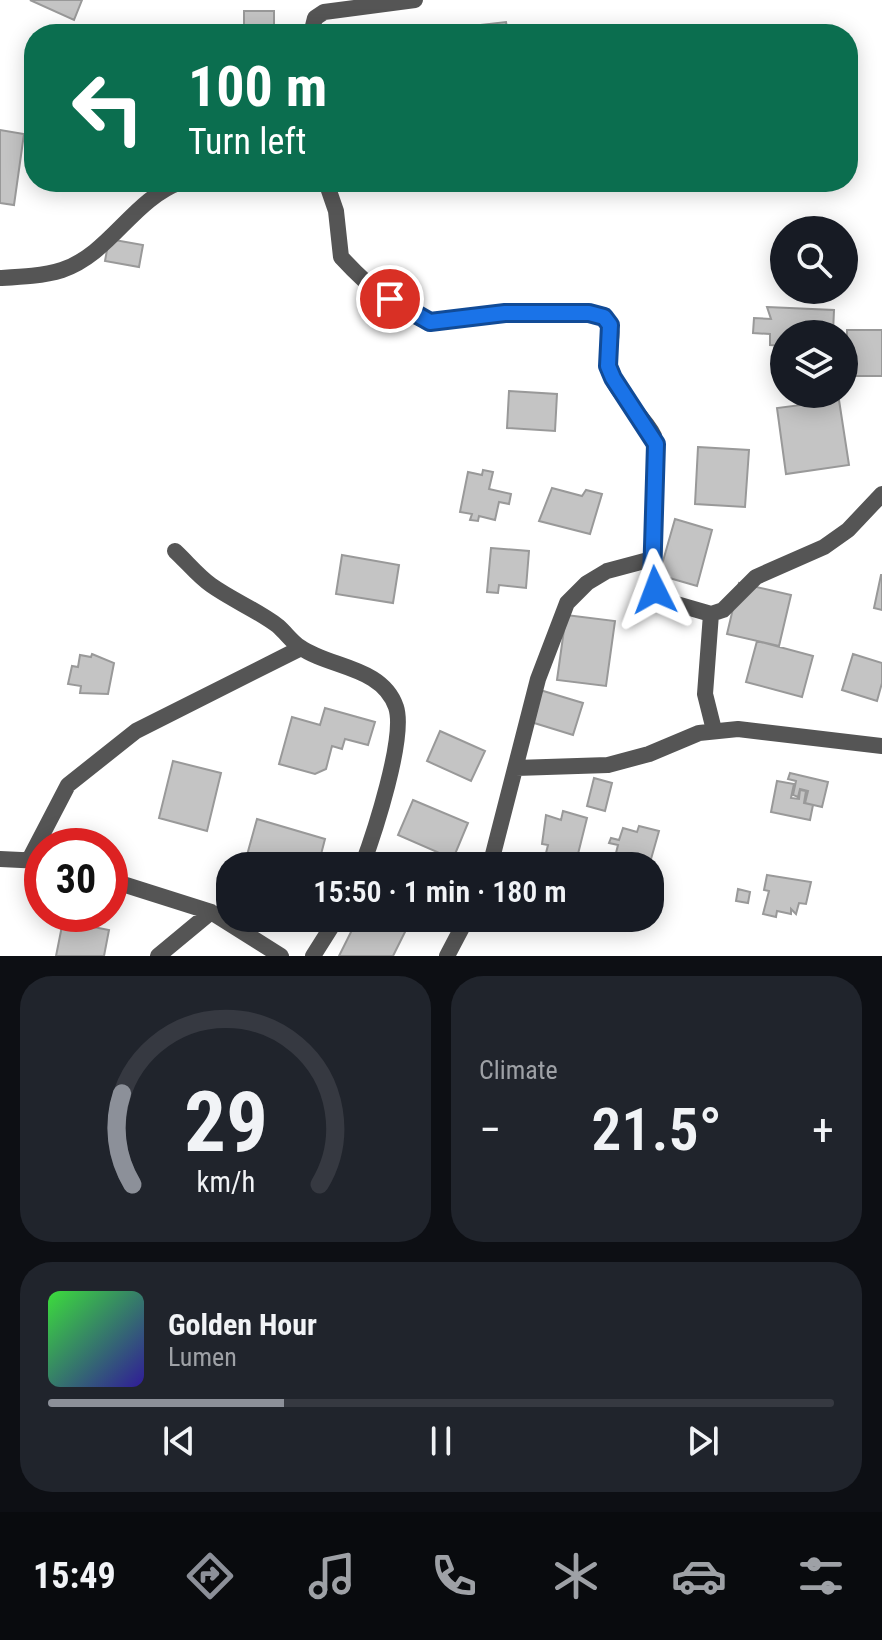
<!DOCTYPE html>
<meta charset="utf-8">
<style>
body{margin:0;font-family:"Roboto Condensed",sans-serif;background:#20242c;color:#f1f3f6;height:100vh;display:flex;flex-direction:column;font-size:30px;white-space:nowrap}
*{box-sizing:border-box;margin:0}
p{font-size:26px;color:#9ea1a6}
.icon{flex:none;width:44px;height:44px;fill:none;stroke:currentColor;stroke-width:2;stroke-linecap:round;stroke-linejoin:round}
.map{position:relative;height:956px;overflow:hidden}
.panel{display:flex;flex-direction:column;gap:20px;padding:20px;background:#0d0f14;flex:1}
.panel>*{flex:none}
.banner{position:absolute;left:24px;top:24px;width:834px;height:168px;border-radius:32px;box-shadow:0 4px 20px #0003;background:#0b6e4f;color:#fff;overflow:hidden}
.fabs{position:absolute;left:770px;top:216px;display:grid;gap:16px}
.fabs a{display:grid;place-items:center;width:88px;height:88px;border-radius:50%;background:#171b24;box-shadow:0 4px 20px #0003;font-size:40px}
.speed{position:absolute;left:24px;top:828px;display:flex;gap:16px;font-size:40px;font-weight:700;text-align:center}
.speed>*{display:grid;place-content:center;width:104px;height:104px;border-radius:50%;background:#171b24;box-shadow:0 4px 20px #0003;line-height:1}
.speed .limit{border:12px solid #d22;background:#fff;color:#111}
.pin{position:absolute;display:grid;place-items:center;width:68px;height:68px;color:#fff;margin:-34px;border:4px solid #fff;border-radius:50%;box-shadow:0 2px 8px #0007}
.me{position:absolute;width:88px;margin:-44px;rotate:357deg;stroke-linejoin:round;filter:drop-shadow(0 0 6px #0008)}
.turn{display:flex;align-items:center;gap:28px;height:168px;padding:0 32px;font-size:36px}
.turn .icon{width:104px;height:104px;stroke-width:2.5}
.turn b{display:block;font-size:56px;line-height:68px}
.big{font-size:60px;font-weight:600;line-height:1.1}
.panel .tile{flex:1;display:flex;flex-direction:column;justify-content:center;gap:12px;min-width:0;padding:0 28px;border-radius:32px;background:#20242c}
.panel .dial{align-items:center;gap:0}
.dial svg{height:208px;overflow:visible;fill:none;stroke:#363941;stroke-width:7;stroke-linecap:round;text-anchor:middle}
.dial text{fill:#f1f3f6;stroke:none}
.song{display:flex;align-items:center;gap:24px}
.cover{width:96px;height:96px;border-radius:12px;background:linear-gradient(135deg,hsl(120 70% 55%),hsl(250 70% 35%))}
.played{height:8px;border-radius:4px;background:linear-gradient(90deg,#8c9099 30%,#363941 30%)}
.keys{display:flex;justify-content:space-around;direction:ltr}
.heat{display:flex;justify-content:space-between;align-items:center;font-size:44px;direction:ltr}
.panel .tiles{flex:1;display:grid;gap:20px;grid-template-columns:1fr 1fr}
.tile:last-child{grid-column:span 2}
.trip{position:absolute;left:216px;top:852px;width:448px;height:80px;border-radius:32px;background:#171b24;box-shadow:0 4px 20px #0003;font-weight:600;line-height:80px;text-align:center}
.tab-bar{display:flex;height:128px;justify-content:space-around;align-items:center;background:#090b0e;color:#9ea1a6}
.tab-bar .icon{width:56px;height:56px}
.tab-bar .on{color:#8c9099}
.tab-bar b{font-size:36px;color:#f1f3f6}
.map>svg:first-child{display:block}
.building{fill:#c4c4c4;stroke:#999;stroke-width:2}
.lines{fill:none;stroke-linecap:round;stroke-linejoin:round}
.minor{stroke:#555;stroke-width:16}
.route-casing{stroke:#114b97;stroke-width:20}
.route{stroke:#1a73e8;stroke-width:14}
</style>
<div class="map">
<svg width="882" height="956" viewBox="0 0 882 956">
<rect width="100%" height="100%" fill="#fff"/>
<!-- building -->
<path class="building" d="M30,0H82L74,20Z
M244,11H274V34H244Z
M506,22L508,34H401Z
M0,130L24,134L14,205L0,203Z
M109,239L143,245L139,267L105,261Z
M767,307L834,310L833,333L784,334V346L770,345V334L753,333L754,318L771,319Z
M847,330H882V376H847Z
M509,391L557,394L555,431L507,428Z
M839,400L849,465L786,474L777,408Z
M698,447L749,450L745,507L695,504Z
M483,470L493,472L489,489L511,494L509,504L499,502L495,520L479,516L478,521L470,520L472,514L460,512L468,472L482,475Z
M552,488L582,496L586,490L602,494L590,534L539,521Z
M675,519L712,530L697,586L659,575Z
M491,548L529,551L526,588L499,585L498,593L487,592Z
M342,555L399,565L393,603L336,594Z
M881,575H882V610L874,608Z
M739,583L791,595L779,646L727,634Z
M566,615L615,621L606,686L557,680Z
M757,641L813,656L802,697L746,682Z
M92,654L114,663L108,694L80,693L81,686L68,684L72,666L78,667L80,655L91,657Z
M853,654L882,663V683L877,701L842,690Z
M540,690L583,703L573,735L531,722Z
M325,708L375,722L368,745L345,739L342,749L332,746L326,769L315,774L279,764L292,717L320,725Z
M440,731L485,751L471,781L427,761Z
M173,761L221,773L207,831L159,818Z
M790,773L828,782L822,807L805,803L808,791L800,789L798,797L793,795L796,781L788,779Z
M594,778L612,783L605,811L587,806Z
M777,781L794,784L791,798L799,799L800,790L806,791L804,803L813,805L810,820L771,812Z
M413,800L468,823L453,859L398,835Z
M563,811L587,818L577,858L565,855L563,862L545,857L548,845L542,844L546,815L561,820Z
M257,819L325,839L318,866H244Z
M639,826L659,831L649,866L615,857L618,845L609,843L611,838L619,840L623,828L637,832Z
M767,875L811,882L806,904L799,903L796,914L791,909V914L777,911L776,917L763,914L769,891L764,890Z
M738,889L750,892L748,903L736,901Z
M358,918H383L406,930L393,956H339Z
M63,921L109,930L104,956H56Z"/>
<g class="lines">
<!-- minor -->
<path class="minor" d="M311,34L315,18L324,12L415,0
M326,182L336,211L341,257C364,282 397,312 430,322C461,320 584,301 605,318C618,328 607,351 608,365C612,393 642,412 654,436C657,443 652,563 652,581L666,601L711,614L723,610L756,577L824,547L848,530L882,494
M0,278C20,277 43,276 62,270C110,254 133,199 181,182
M175,551C187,562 198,576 211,585C232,600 257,610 278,626C286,633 292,642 300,647C329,668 382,666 396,707C406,737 374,834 362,866
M711,614L705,694L714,730
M516,768L608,765L649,754L699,733L738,729L882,746
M30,858L68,785L136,731L301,648
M0,859L42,861
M490,866L538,679L567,603L587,583L607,571L652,559
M110,880L211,912L281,956
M158,956L211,912
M313,956L337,918
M447,956L467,918"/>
</g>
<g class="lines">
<defs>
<path id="route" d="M390,299L430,322L505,313H589L604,317L610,325L608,366L613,378L656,444L652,581L655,590"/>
</defs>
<!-- route casing -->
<use href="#route" class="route-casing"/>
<!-- route -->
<use href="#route" class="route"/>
</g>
</svg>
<div class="fabs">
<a><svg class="icon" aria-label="search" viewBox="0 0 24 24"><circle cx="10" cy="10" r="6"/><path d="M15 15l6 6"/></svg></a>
<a><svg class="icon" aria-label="layers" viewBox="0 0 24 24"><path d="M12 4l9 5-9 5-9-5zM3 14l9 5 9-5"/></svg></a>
</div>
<div class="speed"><div class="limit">30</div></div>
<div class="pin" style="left:390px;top:299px;background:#d93025"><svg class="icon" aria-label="arrive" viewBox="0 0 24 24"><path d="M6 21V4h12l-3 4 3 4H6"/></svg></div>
<svg class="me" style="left:655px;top:590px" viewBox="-20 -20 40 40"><path d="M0-17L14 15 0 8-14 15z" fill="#1a73e8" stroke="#fff" stroke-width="4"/></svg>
<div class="trip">15:50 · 1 min · 180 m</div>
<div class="banner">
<div class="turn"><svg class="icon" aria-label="left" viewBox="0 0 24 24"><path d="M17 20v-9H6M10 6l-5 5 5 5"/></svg><div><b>100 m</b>Turn left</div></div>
</div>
</div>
<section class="panel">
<div class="tiles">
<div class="tile dial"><svg viewBox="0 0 100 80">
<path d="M14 69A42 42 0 1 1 86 69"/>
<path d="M14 69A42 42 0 0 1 10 34" stroke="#8c9099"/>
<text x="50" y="56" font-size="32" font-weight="700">29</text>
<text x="50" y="72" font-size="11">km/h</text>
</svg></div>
<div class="tile"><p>Climate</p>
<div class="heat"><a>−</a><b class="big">21.5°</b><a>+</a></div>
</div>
<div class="tile">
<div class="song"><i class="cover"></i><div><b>Golden Hour</b><p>Lumen</p></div></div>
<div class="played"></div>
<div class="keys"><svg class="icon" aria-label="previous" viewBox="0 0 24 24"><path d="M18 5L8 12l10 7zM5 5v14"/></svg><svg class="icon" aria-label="pause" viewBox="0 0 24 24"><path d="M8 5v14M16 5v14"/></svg><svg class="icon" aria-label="next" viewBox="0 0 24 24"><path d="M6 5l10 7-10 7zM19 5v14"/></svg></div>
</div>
</div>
</section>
<nav class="tab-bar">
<b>15:49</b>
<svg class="icon on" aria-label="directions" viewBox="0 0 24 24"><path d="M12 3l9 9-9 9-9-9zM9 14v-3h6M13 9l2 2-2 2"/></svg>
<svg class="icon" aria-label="music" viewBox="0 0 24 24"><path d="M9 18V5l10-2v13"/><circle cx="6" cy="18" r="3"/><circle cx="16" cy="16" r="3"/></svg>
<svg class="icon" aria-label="phone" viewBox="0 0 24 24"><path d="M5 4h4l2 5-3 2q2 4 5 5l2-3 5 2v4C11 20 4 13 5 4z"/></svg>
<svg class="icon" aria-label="climate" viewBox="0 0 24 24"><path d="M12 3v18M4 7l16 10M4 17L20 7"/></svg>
<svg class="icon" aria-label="car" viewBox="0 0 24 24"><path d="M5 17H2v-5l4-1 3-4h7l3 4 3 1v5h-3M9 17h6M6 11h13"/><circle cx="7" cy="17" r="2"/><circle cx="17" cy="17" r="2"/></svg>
<svg class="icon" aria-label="filters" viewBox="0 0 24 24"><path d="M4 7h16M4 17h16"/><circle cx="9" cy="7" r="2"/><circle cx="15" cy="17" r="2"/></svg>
</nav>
